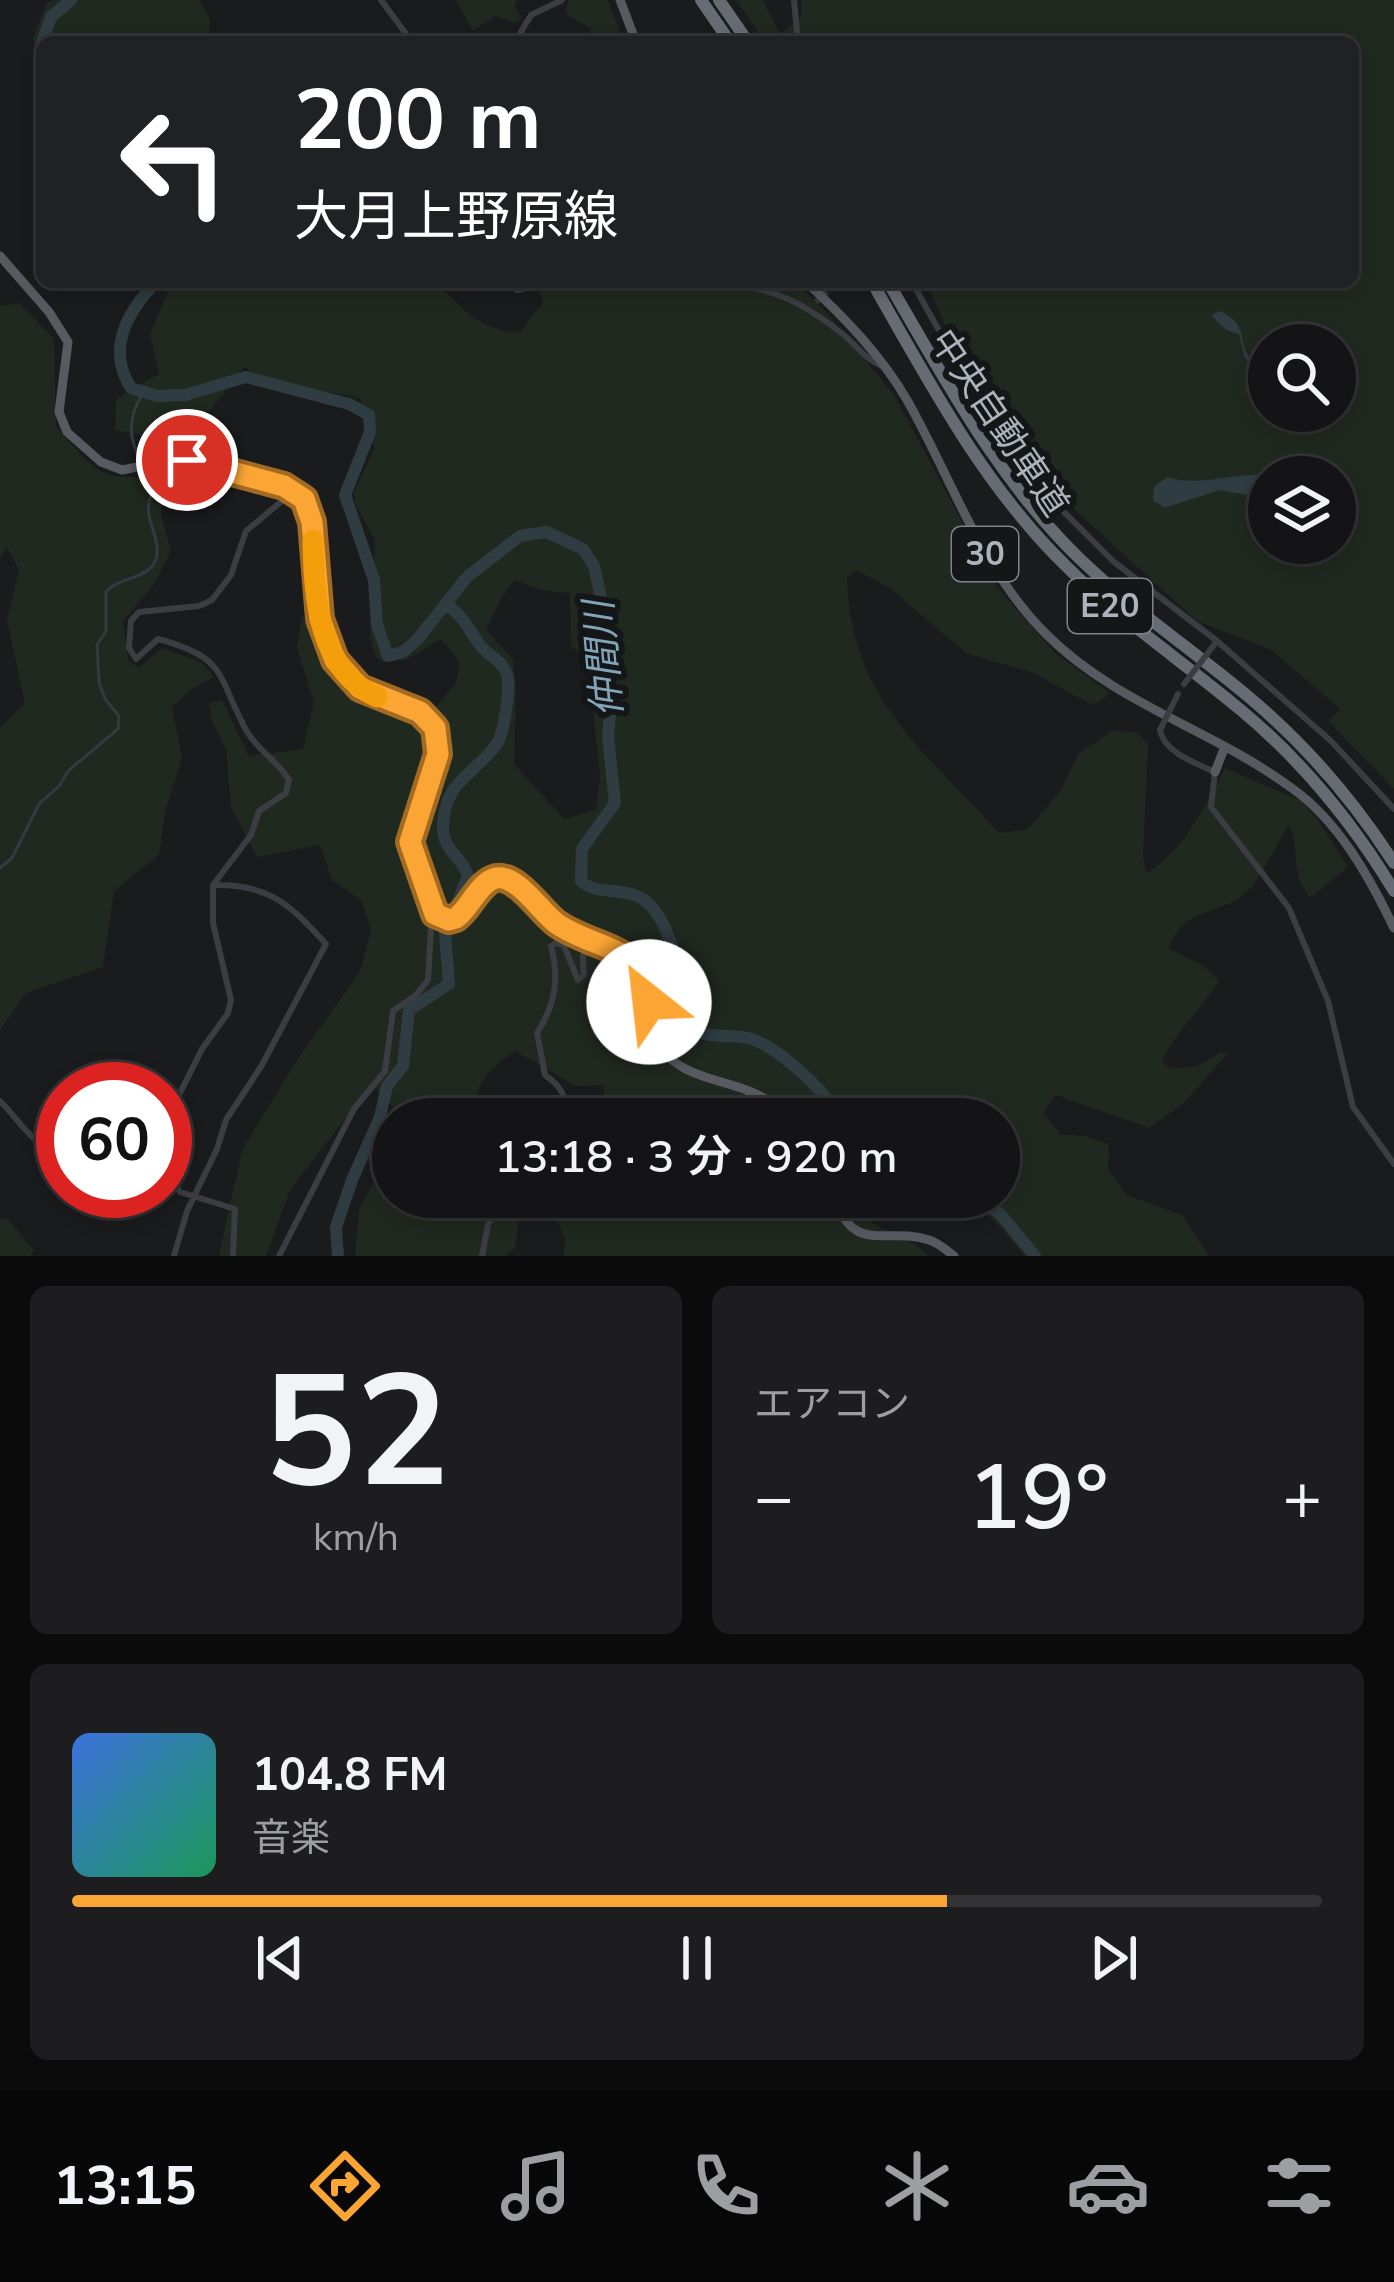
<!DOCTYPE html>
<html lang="ja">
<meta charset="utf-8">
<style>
body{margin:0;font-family:"Nunito Sans","Noto Sans JP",sans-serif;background:#1d1d1f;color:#f1f3f6;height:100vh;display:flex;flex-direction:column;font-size:45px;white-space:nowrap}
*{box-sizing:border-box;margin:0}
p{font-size:39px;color:#9d9ea1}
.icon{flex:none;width:66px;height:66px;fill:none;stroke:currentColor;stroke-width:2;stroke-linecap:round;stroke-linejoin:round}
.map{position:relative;height:1256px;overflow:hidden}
.details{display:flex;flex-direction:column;gap:30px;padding:30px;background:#0b0b0c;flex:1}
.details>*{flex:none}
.guide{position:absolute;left:36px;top:36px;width:1323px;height:252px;border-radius:18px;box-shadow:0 6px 18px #0003,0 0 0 3px #333335;background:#202124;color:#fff;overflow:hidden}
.fabs{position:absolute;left:1248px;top:324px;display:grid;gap:24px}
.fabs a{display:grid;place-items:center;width:108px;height:108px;border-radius:50%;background:#141416;box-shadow:0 6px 18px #0003,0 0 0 3px #333335;font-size:60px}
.speed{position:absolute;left:36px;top:1062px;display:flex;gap:24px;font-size:60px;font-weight:700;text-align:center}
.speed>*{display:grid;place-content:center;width:156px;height:156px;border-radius:50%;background:#141416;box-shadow:0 6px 18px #0003,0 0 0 3px #333335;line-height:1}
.speed .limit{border:18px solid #d22;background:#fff;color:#111}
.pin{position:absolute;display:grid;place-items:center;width:102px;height:102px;color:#fff;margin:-51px;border:6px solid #fff;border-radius:50%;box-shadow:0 3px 12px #0007}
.me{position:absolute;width:132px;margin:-66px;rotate:331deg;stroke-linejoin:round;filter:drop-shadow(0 0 9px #0008)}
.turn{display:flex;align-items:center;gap:42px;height:252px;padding:0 60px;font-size:54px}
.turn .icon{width:156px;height:156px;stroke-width:2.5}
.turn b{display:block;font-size:84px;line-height:102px}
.big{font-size:90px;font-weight:600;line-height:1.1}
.details .card{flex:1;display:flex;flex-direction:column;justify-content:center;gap:18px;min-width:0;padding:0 42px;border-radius:18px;background:#1d1d1f}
.details .dial{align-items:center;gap:0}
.dial b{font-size:156px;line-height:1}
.song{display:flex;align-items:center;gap:36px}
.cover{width:144px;height:144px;border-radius:18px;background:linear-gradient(135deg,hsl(220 70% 55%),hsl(150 70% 35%))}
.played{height:12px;border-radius:6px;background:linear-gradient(90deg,#fba534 70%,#333335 70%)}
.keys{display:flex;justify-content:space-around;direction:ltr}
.heat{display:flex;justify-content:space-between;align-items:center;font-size:66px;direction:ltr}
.details .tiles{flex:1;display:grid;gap:30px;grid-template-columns:1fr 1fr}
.card:last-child{grid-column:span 2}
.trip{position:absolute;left:372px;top:1098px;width:648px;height:120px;border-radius:60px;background:#141416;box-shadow:0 6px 18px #0003,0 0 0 3px #333335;font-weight:600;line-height:120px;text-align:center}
.menu{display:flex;height:192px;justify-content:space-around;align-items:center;background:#080809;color:#9d9ea1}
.menu .icon{width:84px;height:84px}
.menu .on{color:#fba534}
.menu b{font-size:54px;color:#f1f3f6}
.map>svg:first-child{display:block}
.green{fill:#202920;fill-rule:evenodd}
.water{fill:#2f3c42}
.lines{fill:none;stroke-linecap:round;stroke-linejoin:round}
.stream{stroke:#2f3c42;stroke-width:3}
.river{stroke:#2f3c42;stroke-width:12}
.street-tunnel{stroke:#37393d;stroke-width:6;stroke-dasharray:6 3;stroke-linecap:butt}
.street{stroke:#3b3d42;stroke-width:6}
.primary{stroke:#575a61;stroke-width:9}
.highway{stroke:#676b73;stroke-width:12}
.street-bridge{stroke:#3b3d42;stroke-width:6}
.route-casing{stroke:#a36b22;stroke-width:30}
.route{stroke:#fba534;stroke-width:21}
.slow{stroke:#f59e0b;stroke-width:21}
.labels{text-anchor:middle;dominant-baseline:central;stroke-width:12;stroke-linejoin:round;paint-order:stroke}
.shield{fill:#151618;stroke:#7f848c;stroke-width:3}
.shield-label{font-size:33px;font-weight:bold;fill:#acb3bd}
.street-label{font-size:36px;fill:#acb3bd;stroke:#151618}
.water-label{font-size:39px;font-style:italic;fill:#83a5b9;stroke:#151618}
</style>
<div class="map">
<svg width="1394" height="1256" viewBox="0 0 1394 1256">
<rect width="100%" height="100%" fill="#1a1b1d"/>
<!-- green -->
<path class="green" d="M55,0H199L210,19L208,42H42V96L33,37L47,3Z
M456,0H516L515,7L522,18L515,23L495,16L473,31Z
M568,0H608L624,42H587L591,29L566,14Z
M736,0H763L780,34L801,18L802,0H1394V789L1328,721L1340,709L1272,650L1197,621L1077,512L1026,452L1009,414L954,345L926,282H1353V42H765ZM1269,345H1335V411H1269ZM1269,477H1335V543H1269Z
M172,282H436C465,310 475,328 519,333L543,303L535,282H796L827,313L894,395L997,587L1055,653L1110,693L1099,702L1090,704L1034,673L966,653L892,590L857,570L847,577C850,700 925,750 999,833L1028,829L1061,790L1078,754L1113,730L1137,733L1148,744L1143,856L1146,874C1186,849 1203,808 1225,768L1301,801L1316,817L1348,867L1310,898C1288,870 1302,853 1289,825C1274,846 1262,881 1242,896C1216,915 1180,910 1169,949L1204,966L1219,981C1201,1009 1174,1033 1162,1062L1171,1069L1198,1066L1221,1052L1228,1053L1184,1103L1149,1128L1056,1095L1043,1113L1060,1134L1084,1136L1109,1144L1108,1170L1127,1195L1182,1215L1209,1256H1025C986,1210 983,1202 921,1197H999V1119H602L604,1085L576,1086L515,1051C484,1073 477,1082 472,1119H404L372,1084L290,1190L266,1256H219L242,1150L297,1060L360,972L371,930L361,900L332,880L320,845L257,857L231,807L226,750L212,721L209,703L222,700L249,756L303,749L314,702L297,648L302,615C336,679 345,708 421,725L456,683L460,663L441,639L405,660L382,662L376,657L370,637L375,540L355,504L354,492L374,449L360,398C323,388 276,390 244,367L208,413L164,423L148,436L115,430L116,399L159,374L150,334ZM515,580L541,590L570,593L571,646L588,662L600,776L596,810L564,819L514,764L516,689L513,659L486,630L502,597Z
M19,303L54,339L56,427C101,476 96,481 165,475L161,515L171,551L153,586L123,621L128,660L139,668L162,648L201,662L214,677L189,691L172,707L182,758L165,812L159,855L114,891L103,967L26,993L0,1030V727L25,704L7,620L19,570L7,547L0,558V306Z
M393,1143V1197H522L515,1248L505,1256H355L359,1210Z
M546,1197H856V1211C880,1233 910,1235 928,1256H564L565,1239Z
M6,1217L34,1250L30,1256H0V1220Z"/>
<!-- water -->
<path class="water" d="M1219,311C1250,323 1236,343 1252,361C1257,367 1263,370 1268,376L1269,396L1262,373L1245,358L1239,334C1225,331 1220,326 1212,315Z
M1270,465L1280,470L1285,477H1269V499L1220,490L1164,508L1153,500L1154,487L1167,477C1197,487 1228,474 1259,475Z"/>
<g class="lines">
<!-- stream -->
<path class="stream" d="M143,393C128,417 126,440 144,463
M0,868L12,858L39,804L59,786L68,771L118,729L119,716L105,699L99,683L97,645L106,631V592C118,578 134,581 148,570C166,555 153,534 149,516C146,505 153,489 155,478L150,471"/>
<!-- river -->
<path class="river" d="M42,42L51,17L71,0
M42,44V67
M156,282C127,312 106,349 131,388L157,396L185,395L246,377L349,404L369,415L370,432L345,495L374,580L377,625L388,656L403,652L417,640L467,577L520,536L547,532L583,549L594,566L605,616L612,693L608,736L615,803L582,849L581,881C599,898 629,884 649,904C680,935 679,1001 700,1033C716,1038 732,1034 748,1038C778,1046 825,1090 840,1119
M977,1197L1001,1215L1035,1256
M338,1256L336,1227L352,1180L380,1117L387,1086L403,1066L409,1010L449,984L445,933L468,876C463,858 443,850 443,829C443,781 473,776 496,745C504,735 512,683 506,672C501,660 488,656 480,645C467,628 465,616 445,604"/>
<!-- street-tunnel -->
<path class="street-tunnel" d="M816,302L837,282"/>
<!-- street -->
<path class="street" d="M381,0L412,42
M794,0L798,42
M515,42L531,15L562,0
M506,282L517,290L555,282
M722,282C775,289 803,302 845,336C858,347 865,359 882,366
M912,282L987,417L1043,491L1114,562L1217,641L1331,741L1394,809
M1160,730C1164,752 1195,763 1215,772L1211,807L1289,908L1328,1001L1353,1107L1394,1164
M0,1101C22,1123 31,1145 63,1155
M562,1119C570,1099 561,1086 545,1075L537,1033C555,1004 560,980 551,946L556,943L564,946L578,980L584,975L583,956L591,949L607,953
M165,1123L202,1049L228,1013L231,1000L213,923V885L251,835L259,811L286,793L289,780C277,760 258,751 246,730C216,674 228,658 158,639L136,659L129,648L131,621L139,612L199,606L212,600L231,575L246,531L294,491
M165,1171L180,1192L235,1209L233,1256
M174,1256L187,1211L217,1149L226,1120L262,1065L326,944C290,905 270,884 214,885
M279,1256L354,1109L385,1071L393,1011L416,995L428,980L432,910
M482,1256L488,1225L502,1197"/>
<!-- primary -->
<path class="primary" d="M620,0L636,42
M0,256L49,312L68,342L59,412L67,432L101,462L122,470L172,460L195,461L283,486L303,499L312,522L317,601L335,660L360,688L420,713L437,733L438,754L409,842L435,913L456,918L484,885L502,878L516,885L562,927L642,966C654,990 641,1015 654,1038C674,1076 713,1077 749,1091C766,1098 782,1108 797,1119
M806,282C844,317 881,355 907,400C952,479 980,568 1046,634C1117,705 1214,730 1293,789C1339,822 1370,878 1394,928
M1215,772L1224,749
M835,1197C853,1256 886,1226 929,1240C939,1243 946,1250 954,1256"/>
<!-- highway -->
<path class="highway" d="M701,0L730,42
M719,0L748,42
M872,282C929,382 983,485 1066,566C1120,620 1184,662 1242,711C1303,762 1353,823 1394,891
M888,282C945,379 998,480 1080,559C1133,610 1194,651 1250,698C1306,745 1354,801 1394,863"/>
<!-- street-bridge -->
<path class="street-bridge" d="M1184,684L1214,645
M1160,730L1178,694"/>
</g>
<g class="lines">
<defs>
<path id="route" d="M187,460L284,486L304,499L312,522L320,619L335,660L360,688L420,712L435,728L438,754L410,842L435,914L449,920L456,918C470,908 479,882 496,878C517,874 540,911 556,923C591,949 652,947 649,1002"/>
</defs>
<!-- route casing -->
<use href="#route" class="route-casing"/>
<!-- route -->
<use href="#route" class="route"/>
<!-- slow -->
<path class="slow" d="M313,540C314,597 318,670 377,697"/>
</g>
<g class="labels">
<!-- shield labels -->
<g class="shield">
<rect x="952" y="527" width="66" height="54" rx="9"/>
<rect x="1068" y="579" width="84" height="54" rx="9"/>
</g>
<g class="shield-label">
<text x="985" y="554">30</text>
<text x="1110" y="606">E20</text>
</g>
<!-- street labels -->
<g class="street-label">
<text transform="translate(999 423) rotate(56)">中央自動車道</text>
</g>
<!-- water labels -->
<g class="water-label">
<text transform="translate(604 659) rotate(-95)">仲間川</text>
</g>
</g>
</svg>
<div class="fabs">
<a><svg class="icon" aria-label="search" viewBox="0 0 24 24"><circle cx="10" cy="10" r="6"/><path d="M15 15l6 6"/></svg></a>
<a><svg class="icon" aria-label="layers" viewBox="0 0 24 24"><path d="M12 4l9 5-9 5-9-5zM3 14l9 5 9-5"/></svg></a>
</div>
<div class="speed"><div class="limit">60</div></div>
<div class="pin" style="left:187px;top:460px;background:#d93025"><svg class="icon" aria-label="arrive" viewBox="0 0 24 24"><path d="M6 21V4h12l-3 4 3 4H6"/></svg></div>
<svg class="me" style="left:649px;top:1002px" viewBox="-20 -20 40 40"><circle r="19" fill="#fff"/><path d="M0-13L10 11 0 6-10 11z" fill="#fba534"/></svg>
<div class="trip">13:18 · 3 分 · 920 m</div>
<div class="guide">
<div class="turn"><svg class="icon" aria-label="left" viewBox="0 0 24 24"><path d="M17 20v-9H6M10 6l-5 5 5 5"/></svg><div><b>200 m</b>大月上野原線</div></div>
</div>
</div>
<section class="details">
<div class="tiles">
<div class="card dial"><b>52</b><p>km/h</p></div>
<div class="card"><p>エアコン</p>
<div class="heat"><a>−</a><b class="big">19°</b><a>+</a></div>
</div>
<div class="card">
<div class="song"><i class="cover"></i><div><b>104.8 FM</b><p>音楽</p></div></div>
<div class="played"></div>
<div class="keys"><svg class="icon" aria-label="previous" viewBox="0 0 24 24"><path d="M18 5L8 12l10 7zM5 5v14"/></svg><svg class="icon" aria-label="pause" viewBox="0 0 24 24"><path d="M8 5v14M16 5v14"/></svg><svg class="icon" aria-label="next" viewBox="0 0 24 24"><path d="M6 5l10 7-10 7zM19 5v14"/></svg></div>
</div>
</div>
</section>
<nav class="menu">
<b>13:15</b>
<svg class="icon on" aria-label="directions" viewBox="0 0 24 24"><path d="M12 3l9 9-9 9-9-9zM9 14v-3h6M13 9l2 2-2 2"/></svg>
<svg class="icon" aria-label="music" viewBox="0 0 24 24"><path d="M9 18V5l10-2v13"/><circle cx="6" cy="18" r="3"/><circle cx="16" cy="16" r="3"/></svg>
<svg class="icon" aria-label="phone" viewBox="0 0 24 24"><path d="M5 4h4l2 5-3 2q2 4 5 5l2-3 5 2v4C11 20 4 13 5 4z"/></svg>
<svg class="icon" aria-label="climate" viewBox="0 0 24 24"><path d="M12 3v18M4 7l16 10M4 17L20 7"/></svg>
<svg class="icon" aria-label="car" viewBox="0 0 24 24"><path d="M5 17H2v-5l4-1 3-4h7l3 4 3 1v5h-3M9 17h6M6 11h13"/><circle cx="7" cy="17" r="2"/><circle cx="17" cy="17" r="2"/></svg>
<svg class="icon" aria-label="filters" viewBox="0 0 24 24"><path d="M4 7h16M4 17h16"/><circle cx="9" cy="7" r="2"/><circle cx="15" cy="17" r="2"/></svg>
</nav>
